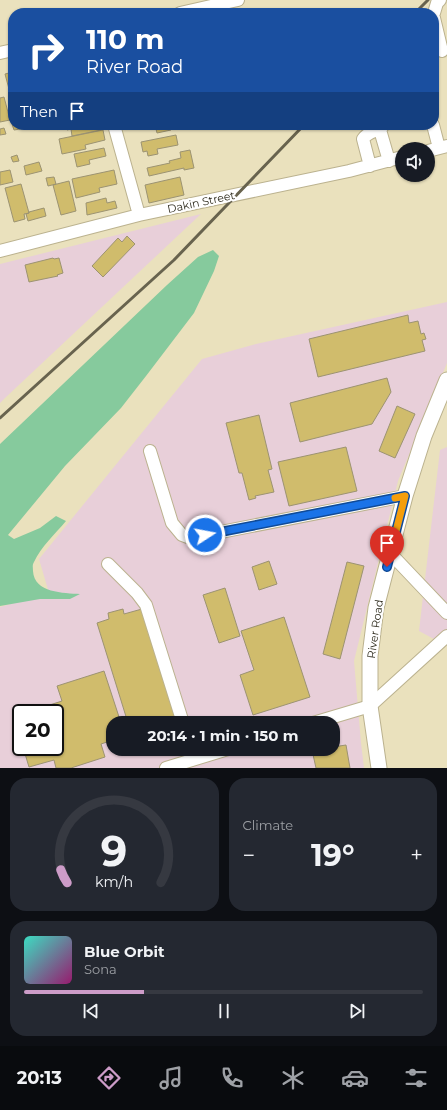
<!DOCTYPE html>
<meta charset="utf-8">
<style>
body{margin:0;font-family:Montserrat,sans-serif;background:#242831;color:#f1f3f6;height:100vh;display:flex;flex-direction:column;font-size:15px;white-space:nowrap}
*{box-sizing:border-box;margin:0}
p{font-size:13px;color:#9ea1a6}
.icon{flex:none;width:22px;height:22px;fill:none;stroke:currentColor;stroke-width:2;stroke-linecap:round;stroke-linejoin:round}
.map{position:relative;height:768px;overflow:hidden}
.sheet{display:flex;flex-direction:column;gap:10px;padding:10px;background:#0d0f14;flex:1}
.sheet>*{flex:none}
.banner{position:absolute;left:8px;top:8px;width:431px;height:122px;border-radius:16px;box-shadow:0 1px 3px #0004;background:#1a4fa0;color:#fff;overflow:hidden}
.tools{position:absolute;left:395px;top:142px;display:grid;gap:8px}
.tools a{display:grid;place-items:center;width:40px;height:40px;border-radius:50%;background:#171b24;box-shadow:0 1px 3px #0004;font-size:20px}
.speed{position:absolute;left:12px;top:704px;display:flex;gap:8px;font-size:20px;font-weight:700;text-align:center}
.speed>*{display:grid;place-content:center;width:52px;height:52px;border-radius:50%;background:#171b24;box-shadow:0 1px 3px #0004;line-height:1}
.speed .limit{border:2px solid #111;border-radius:6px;background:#fff;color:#111}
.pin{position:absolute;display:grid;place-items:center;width:34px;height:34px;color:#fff;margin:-41px -17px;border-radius:50% 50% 50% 0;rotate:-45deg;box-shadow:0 0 4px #0007}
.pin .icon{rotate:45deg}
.me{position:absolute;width:44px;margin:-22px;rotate:79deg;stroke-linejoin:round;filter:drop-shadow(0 0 3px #0008)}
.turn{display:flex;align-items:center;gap:14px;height:84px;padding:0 12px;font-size:18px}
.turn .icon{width:52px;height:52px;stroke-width:2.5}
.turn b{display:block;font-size:28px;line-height:34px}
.then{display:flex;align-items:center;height:38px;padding:0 12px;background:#0003;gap:8px;font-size:15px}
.big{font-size:30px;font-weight:700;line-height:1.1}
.sheet .card{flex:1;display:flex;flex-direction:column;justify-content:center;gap:6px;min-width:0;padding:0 14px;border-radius:16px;background:#242831}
.sheet .dial{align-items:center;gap:0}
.dial svg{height:104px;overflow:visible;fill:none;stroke:#363941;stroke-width:7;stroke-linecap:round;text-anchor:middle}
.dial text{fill:#f1f3f6;stroke:none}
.song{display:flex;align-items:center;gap:12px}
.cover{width:48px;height:48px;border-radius:6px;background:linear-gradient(135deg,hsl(170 70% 55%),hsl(320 70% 35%))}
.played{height:4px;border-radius:2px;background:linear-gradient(90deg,#cd9cc8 30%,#363941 30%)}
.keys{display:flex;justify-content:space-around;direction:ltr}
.heat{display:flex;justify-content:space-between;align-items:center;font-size:22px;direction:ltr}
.sheet .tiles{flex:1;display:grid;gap:10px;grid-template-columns:1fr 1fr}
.card:last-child{grid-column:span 2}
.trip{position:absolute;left:106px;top:716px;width:234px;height:40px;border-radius:16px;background:#171b24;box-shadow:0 1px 3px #0004;font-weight:700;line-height:40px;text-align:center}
.tabs{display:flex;height:64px;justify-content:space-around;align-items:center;background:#090b0e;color:#9ea1a6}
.tabs .icon{width:28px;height:28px}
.tabs .current{color:#cd9cc8}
.tabs b{font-size:18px;color:#f1f3f6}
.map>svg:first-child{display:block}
.industrial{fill:#e8cfd9;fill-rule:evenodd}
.green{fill:#86ca9d}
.building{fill:#d0bc6c;stroke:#9c9372}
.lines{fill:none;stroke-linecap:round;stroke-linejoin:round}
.minor-casing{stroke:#bbb28f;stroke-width:14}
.major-casing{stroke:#bbb28f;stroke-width:17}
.minor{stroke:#fff;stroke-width:12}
.major{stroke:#fff;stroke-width:15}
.rail{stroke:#68634e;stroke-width:3}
.route-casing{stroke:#114b97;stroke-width:10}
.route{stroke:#1a73e8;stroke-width:7}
.slow{stroke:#f59e0b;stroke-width:7}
.labels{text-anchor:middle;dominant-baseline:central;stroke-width:4;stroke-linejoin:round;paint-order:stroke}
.street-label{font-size:11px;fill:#2f2c1e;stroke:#fff}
</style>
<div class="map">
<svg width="447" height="768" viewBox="0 0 447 768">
<rect width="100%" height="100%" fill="#eae1bd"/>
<!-- industrial -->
<path class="industrial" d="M201,214L5,398L0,403V264Z
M447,302V363L398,481L354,661L361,743L364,768H0V607L49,593L39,559L202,359L256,344ZM21,713H55V747H21ZM113,723H333V749H113Z
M447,447V646L419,631L440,450Z"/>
<!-- green -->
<path class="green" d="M213,250L219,256L214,271L194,313L146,376L121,408L65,466L8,535L14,539L40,528L56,516L66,521C55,534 41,547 34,562C32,565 33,568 33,571C34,593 64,593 80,594L70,599H40L0,606V444L167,285L198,257Z"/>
<!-- building -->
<path class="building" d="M13,72V104L5,74Z
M4,97L10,120L0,122V98Z
M13,120V125H19L20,129L14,130L11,121Z
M66,125H100L101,130L72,136L71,129L67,130Z
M155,125H170L171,130L157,133Z
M4,128L6,134L0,135V129Z
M103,130L105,140L85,145L86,149L62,154L59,139Z
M176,135L178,145L157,149L158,154L148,156L147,151L143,152L141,142Z
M104,148L106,156L89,160L90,164L77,167L74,154Z
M190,150L194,168L184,170V168L149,176L147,168L170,163L169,161L181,158L180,152Z
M17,155L19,161L13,162L11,157Z
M39,162L42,171L26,175L24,166Z
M10,170L13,182L0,185V172Z
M114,170L117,184L99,188L100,192L76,198L72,179Z
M54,177L56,184L48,186L46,178Z
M180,177L184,195L149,203L145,185Z
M69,181L76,211L61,215L53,185Z
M21,184L29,213L24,214L25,219L14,222L5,188Z
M106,198L107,203L115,201L117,208L87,215L86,203Z
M44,208L46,216L28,221L26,214L29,213V212Z
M127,236L135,244L103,277L92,266L118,238L122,242Z
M53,258L54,259L59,258L63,273L57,275L58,276L29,282L25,265Z
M408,315L409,323L418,321L421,334L424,333L426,339L422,340L425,351L318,377L309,339Z
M387,378L391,392L372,424L300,442L290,403Z
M397,406L415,414L395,458L379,451Z
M259,415L272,469L268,470L274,492L255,496L256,498L249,500L242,473H239L226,423Z
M346,447L357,491L289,506L278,462Z
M269,561L277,584L259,590L252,567Z
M347,562L364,566L340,659L323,654Z
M225,588L240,636L219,643L203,595Z
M123,609L124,614L142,609L178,723H128L97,623L109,619L108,613Z
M284,617L310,697L253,715L240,675L254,670L241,631Z
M104,671L121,723H113V740L101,744L105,757L71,768H56L54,760L29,767L23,747H55V713H25L62,701L57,686Z
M21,714V741L13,717Z
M346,745L350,768H316L312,750L333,749V747Z"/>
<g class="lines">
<defs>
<path id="minor" d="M180,13L238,0
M434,13L437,3L440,0
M434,18L442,51
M0,53L13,50
M114,125L139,215
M433,125L439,148
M380,130L389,161
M428,151L447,146
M370,166L363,139C368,131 378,132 384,125
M0,251L139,215L349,171L402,157
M150,451L172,523L182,535L190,538L405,496
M390,553L447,613
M108,564L137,593L146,605L183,723
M313,723L370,706L447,636
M166,768L228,749"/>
<path id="major" d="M379,768L370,706V656L376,608L405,496L424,436L447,380"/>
</defs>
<!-- minor casing -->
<use href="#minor" class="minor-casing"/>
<!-- major casing -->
<use href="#major" class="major-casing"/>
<!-- minor -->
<use href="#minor" class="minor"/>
<!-- major -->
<use href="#major" class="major"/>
<!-- rail -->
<path class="rail" d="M415,13L428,0
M0,418L174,260L304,125"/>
</g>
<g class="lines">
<defs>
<path id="route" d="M205,535L405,496L387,567"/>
</defs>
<!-- route casing -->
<use href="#route" class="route-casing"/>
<!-- route -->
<use href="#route" class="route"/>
<!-- slow -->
<path class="slow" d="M394,539L405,496L395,498"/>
</g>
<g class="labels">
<!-- street labels -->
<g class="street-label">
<text transform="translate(201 202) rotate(-12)">Dakin Street</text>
<text transform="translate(375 629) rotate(-82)">River Road</text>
</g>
</g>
</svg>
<div class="tools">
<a><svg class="icon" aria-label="sound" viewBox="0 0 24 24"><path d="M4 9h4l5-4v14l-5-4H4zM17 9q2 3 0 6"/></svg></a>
</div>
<div class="speed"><div class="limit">20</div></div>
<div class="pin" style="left:387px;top:567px;background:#d93025"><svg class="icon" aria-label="arrive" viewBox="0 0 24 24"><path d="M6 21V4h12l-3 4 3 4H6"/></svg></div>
<svg class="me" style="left:205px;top:535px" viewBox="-20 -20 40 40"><circle r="17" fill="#1a73e8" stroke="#fff" stroke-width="3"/><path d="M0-11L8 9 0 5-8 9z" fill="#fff"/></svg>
<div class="trip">20:14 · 1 min · 150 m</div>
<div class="banner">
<div class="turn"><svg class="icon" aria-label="right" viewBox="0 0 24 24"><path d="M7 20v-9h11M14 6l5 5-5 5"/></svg><div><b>110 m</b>River Road</div></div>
<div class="then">Then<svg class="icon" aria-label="arrive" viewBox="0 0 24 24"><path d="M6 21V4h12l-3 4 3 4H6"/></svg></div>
</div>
</div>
<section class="sheet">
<div class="tiles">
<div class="card dial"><svg viewBox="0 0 100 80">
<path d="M14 69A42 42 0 1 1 86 69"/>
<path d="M14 69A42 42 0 0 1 9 59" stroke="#cd9cc8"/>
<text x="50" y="56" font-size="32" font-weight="700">9</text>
<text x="50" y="72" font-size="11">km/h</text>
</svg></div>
<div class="card"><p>Climate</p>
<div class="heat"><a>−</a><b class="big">19°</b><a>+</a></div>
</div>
<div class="card">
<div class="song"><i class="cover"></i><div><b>Blue Orbit</b><p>Sona</p></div></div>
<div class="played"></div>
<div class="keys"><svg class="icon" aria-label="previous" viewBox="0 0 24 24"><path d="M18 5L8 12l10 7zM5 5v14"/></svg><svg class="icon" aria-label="pause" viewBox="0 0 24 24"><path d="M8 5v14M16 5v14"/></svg><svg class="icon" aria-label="next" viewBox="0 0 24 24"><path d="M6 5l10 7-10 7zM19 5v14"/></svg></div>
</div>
</div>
</section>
<nav class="tabs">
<b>20:13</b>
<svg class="icon current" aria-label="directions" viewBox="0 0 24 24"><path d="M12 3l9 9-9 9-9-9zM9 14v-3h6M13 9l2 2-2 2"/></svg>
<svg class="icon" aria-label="music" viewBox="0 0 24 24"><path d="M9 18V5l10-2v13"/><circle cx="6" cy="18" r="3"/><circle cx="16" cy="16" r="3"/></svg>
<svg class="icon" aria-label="phone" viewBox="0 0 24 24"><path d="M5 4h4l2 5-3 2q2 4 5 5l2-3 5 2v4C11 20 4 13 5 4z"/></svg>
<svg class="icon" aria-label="climate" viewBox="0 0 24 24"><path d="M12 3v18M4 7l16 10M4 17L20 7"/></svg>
<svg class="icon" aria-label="car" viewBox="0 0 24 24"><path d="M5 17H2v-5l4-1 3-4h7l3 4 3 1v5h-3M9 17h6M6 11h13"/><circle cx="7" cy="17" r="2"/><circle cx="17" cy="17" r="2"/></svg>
<svg class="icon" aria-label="filters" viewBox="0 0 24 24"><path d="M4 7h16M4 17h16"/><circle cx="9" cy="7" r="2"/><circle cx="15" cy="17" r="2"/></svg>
</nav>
